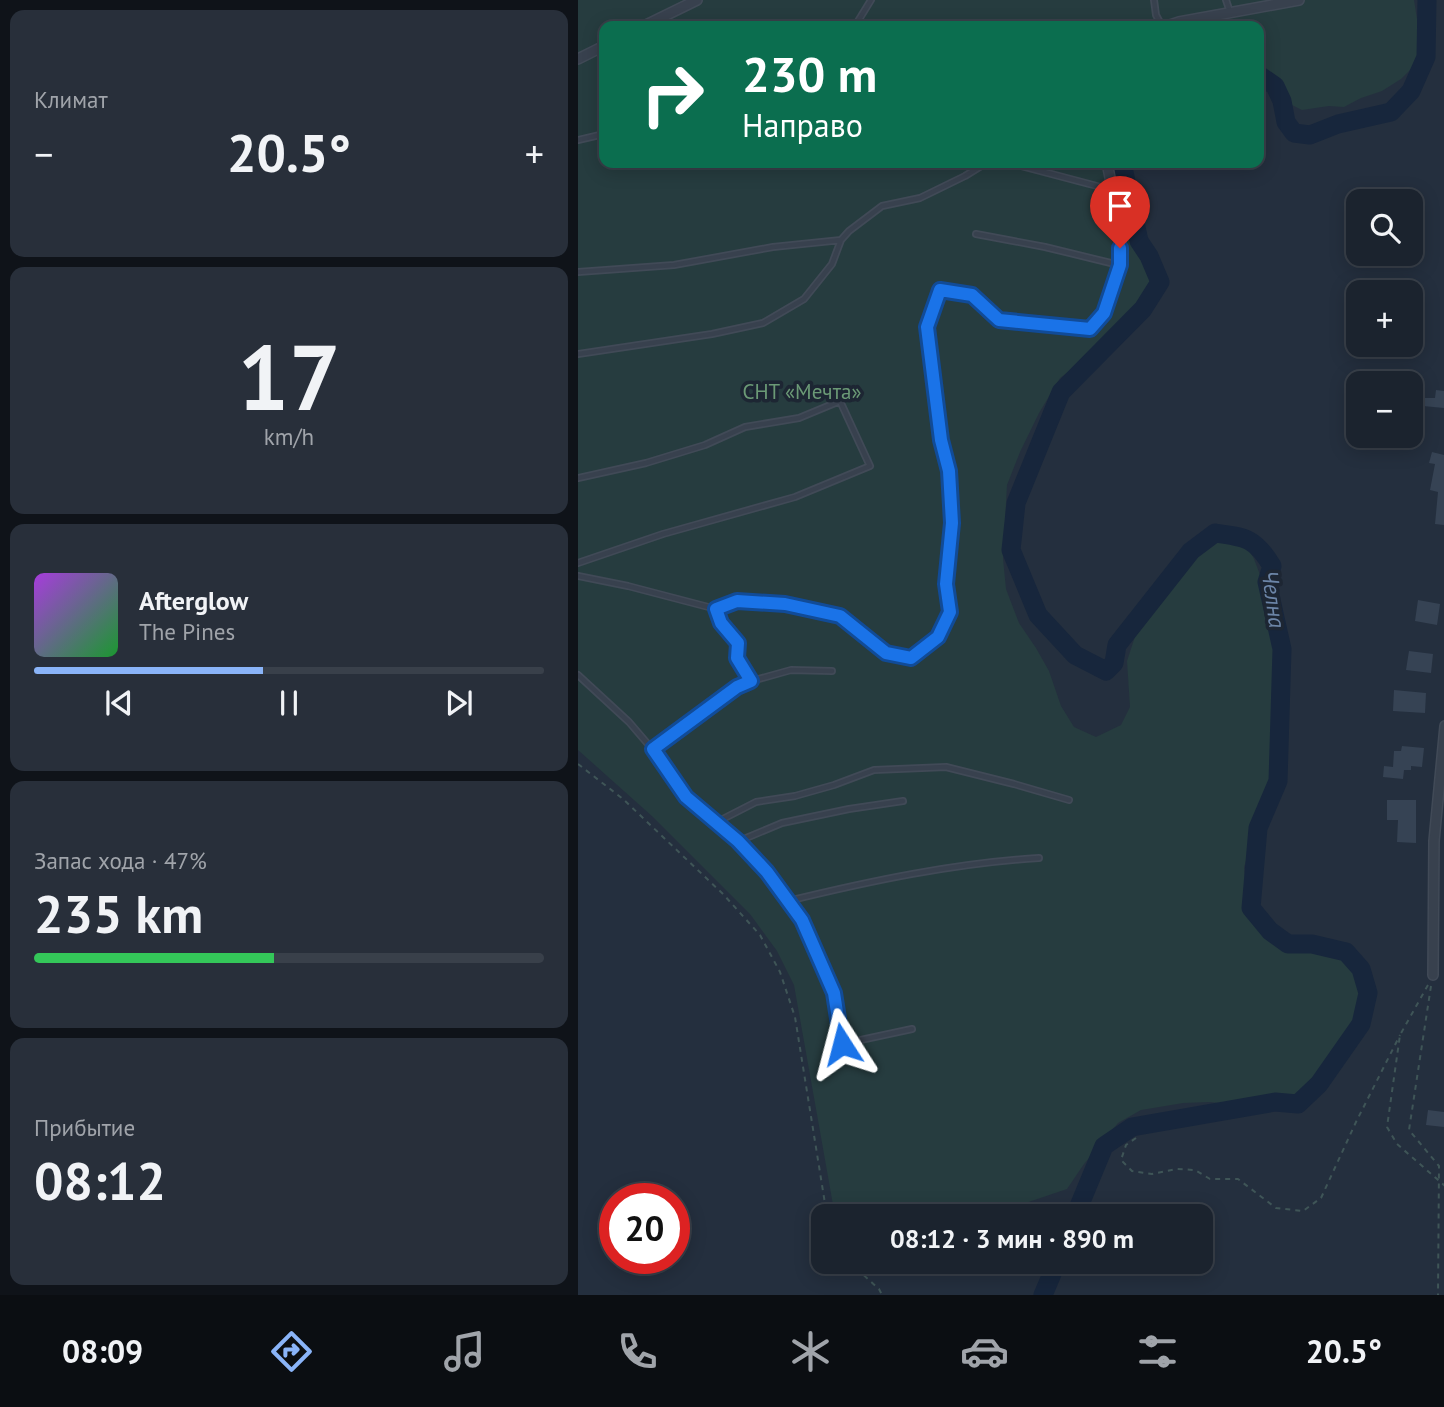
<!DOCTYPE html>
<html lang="ru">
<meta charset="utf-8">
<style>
body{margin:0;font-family:"PT Sans",sans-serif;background:#282f3a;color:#f1f3f6;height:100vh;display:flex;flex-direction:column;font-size:26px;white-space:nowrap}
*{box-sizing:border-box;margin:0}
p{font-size:23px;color:#a0a4aa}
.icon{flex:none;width:38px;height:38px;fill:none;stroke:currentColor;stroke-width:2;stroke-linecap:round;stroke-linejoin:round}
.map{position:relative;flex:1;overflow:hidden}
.panel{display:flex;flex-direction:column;gap:10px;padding:10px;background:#0f1319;width:578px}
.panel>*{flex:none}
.banner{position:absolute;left:21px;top:21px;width:665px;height:147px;border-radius:14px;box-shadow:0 4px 18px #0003,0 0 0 2px #39404a;background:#0b6e4f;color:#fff;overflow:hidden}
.buttons{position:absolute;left:768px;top:189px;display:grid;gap:14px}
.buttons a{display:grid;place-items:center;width:77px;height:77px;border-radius:14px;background:#1b232e;box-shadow:0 4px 18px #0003,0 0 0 2px #39404a;font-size:35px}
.speed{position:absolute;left:21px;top:1183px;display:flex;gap:14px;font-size:35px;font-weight:700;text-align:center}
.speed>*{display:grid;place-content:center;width:91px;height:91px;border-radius:50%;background:#1b232e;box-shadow:0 4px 18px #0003,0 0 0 2px #39404a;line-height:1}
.speed .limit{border:10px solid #d22;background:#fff;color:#111}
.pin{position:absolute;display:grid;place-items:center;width:60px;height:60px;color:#fff;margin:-72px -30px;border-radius:50% 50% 50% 0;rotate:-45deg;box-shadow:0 0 7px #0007}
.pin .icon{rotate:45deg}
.me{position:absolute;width:77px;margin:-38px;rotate:351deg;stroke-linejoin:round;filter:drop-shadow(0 0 5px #0008)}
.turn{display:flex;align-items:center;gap:24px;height:147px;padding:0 28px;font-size:32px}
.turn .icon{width:91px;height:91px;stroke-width:2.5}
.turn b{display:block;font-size:49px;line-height:60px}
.big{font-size:52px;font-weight:600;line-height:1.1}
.panel .card{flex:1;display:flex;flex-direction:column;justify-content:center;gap:10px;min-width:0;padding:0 24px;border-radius:14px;background:#282f3a}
.panel .dial{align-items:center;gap:0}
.dial b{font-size:91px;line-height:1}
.song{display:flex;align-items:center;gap:21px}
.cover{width:84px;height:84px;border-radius:10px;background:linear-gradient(135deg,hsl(280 70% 55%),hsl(130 70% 35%))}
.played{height:7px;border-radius:4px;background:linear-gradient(90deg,#8ab4f8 45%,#39404a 45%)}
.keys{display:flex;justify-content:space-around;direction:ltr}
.heat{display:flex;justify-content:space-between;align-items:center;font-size:38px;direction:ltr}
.charge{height:10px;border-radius:5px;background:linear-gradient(90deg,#34c759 47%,#39404a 0)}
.trip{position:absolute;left:233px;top:1204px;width:402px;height:70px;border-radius:14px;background:#1b232e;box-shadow:0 4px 18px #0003,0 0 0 2px #39404a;font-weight:600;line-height:70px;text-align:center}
.dock{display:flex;height:112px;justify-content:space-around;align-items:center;background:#0b0e12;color:#a0a4aa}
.dock .icon{width:49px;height:49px}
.dock .on{color:#8ab4f8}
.dock b{font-size:32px;color:#f1f3f6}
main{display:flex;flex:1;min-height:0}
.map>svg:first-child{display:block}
.green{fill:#263c3f}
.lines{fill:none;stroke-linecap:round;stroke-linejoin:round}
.river{stroke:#17263c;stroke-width:19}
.building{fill:#364354}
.lane-casing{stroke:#414a57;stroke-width:8}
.street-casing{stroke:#414a57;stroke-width:12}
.path{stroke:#3f5557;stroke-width:2;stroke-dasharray:5 5;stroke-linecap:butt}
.lane{stroke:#38414e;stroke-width:4.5}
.street{stroke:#38414e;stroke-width:9}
.route-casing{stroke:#114b97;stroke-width:18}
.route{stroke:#1a73e8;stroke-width:12}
.labels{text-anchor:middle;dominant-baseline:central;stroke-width:7;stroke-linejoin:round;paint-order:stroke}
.park-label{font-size:21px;fill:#6b9a76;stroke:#1d2633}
.water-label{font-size:23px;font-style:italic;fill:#6d86a8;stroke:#1d2633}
</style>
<main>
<section class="panel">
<div class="card"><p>Климат</p>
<div class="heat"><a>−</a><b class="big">20.5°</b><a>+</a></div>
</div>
<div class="card dial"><b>17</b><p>km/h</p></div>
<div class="card">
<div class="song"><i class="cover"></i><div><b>Afterglow</b><p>The Pines</p></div></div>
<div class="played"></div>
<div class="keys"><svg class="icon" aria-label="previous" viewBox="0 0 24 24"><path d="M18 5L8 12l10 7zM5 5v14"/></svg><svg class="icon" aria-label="pause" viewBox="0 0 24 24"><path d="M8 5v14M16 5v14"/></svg><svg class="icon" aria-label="next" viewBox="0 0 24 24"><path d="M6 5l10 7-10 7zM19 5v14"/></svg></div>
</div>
<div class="card"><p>Запас хода · 47%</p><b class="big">235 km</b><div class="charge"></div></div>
<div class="card"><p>Прибытие</p><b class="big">08:12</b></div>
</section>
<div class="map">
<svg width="867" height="1295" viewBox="0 0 867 1295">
<rect width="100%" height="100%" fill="#242f3e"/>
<!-- green -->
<path class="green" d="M0,0H836L839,19L840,54L835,67L823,79L804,91L783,98L766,107L751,106L724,110L700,98L681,79V26H26V163H545L563,224L577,286L573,298L558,317L517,352L482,378L461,413L442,452L429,485L425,559L428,589L441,623L458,648L471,671L483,706L496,727L518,737L543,725L552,707L549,661L571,594L581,580L601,562L620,539L630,533L646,530L666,540L676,559L689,593L700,655L699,738L686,805L666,867L668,893L678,909L699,930L712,939L760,944L775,956L785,970L786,990L782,1011L764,1045L737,1088L724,1101L717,1103L707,1097L693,1095L671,1101L649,1104L632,1102L605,1103L563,1110L540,1123L506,1164L489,1189L430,1209L399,1216H257L216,985L199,951L172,914L75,817L0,750Z"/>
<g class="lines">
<!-- river -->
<path class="river" d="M681,75L697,86L704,101L708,122L716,133L732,135L760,124L813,112L833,91L848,57L849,0
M497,1216L526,1146L554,1127L697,1102L720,1104L741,1084L783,1024L790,993L783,969L768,952L734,944H710L692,931L673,908L680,828L700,781L704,649L689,582L694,566C677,538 668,537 637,533L613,551L539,645L536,663L528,671L497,655L460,615L433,550L438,503L483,392L565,309L582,282L571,256L561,241L544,163
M465,1295L479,1262"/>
</g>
<!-- building -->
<path class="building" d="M858,390L866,391V408L845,406V398H857Z
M854,452L866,455V525L857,524L860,492L852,490L857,464L851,463Z
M840,600L862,604L859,625L837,621Z
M831,651L855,654L853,673L828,670Z
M816,690L848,693L847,713L815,711Z
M824,746L846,748L844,767L833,766V770H826L825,779L805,777L806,766L815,767L816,751H823Z
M809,800H838V843L819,842L820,820H809Z
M850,1110L866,1112V1127L848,1125Z"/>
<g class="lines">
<defs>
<path id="lane" d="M576,0L578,15L584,26
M648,0L652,12
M277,26L293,0
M0,140L26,134
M432,163L534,190
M398,234L467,247L541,265
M0,272L96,265L195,247L263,240
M0,354L134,334L185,323L226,299L254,264L263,240L271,231L304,206L342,198L387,176L408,163
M0,478L68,463L127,445L167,427L221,418L262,401L292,466L217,497L85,534L0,563
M0,576L50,586L138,609L143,623L160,643L159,658L173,681
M138,609L159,601L207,604L262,616L308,653L333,658L360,637L372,612L368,584L375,523L371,472L363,440L349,327L362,290L394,294L421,320L511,329
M0,675L51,722L81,757L108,797L161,841L189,872L224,920L256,993L264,1044L334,1029
M75,749L159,687L177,680L213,670L254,671
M139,822L178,802L217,796L256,785L296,770L368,767L436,784L491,800
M161,841L204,823L271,809L325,801
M210,901C292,881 377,863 461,858"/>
<path id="street" d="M66,26L119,0
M589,26L601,22L721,0
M0,59L26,46
M512,329L526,313L542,265L543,231L529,163
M855,975L856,841L867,726"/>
</defs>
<!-- lane casing -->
<use href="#lane" class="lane-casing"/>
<!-- street casing -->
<use href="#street" class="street-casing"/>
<!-- path -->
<path class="path" d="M0,764L45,799L145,894L182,935L202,972L217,1017L249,1216
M850,985L822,1035L809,1127L819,1144L867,1186
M853,986L831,1130L861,1166L860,1295
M558,1138L548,1145L543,1160L554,1171L574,1174L598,1169L617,1170L632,1179H660L698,1208L725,1211L743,1198L778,1122L822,1035
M271,1262L301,1289L304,1295"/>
<!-- lane -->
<use href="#lane" class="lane"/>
<!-- street -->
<use href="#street" class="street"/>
</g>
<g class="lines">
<defs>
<path id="route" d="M264,1044L256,993L224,920L189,872L160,841L108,797L75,749L159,687L173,681L159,658L160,643L143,623L138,609L159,601L207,604L262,616L308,653L333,658L360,637L372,612L368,584L374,523L371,471L363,440L349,327L362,290L394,295L421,320L512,329L526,313L542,265V248"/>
</defs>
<!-- route casing -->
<use href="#route" class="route-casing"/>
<!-- route -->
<use href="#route" class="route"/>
</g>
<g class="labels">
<!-- park labels -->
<g class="park-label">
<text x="224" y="391">СНТ «Мечта»</text>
</g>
<!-- water labels -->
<g class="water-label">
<text transform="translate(696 599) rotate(82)">Челна</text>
</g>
</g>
</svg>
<div class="buttons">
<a><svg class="icon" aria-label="search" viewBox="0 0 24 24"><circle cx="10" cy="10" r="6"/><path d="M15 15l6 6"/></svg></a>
<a>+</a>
<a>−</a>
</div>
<div class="speed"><div class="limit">20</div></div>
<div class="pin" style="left:542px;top:248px;background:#d93025"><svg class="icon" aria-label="arrive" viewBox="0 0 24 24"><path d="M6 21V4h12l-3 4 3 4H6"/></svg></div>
<svg class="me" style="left:264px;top:1044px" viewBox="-20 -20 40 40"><path d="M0-17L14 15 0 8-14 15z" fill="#1a73e8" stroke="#fff" stroke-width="4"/></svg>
<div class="trip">08:12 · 3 мин · 890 m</div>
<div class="banner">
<div class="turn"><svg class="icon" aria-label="right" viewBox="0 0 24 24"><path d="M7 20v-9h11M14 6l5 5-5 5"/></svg><div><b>230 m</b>Направо</div></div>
</div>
</div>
</main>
<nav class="dock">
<b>08:09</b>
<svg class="icon on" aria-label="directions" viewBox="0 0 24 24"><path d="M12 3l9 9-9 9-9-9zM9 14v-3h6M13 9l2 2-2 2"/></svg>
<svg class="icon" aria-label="music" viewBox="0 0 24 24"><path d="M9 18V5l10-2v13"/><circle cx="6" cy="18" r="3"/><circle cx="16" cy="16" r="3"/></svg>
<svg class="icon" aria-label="phone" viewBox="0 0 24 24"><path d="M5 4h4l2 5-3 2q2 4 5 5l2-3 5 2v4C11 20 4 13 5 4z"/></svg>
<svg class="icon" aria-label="climate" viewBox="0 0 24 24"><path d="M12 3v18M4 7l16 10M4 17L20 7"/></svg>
<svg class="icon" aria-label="car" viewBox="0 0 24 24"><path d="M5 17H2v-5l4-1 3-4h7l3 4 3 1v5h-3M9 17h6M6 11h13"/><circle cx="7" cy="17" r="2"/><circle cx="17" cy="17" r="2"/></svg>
<svg class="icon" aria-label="filters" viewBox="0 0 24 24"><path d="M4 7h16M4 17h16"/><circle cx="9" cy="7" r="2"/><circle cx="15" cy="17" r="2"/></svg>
<b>20.5°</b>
</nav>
